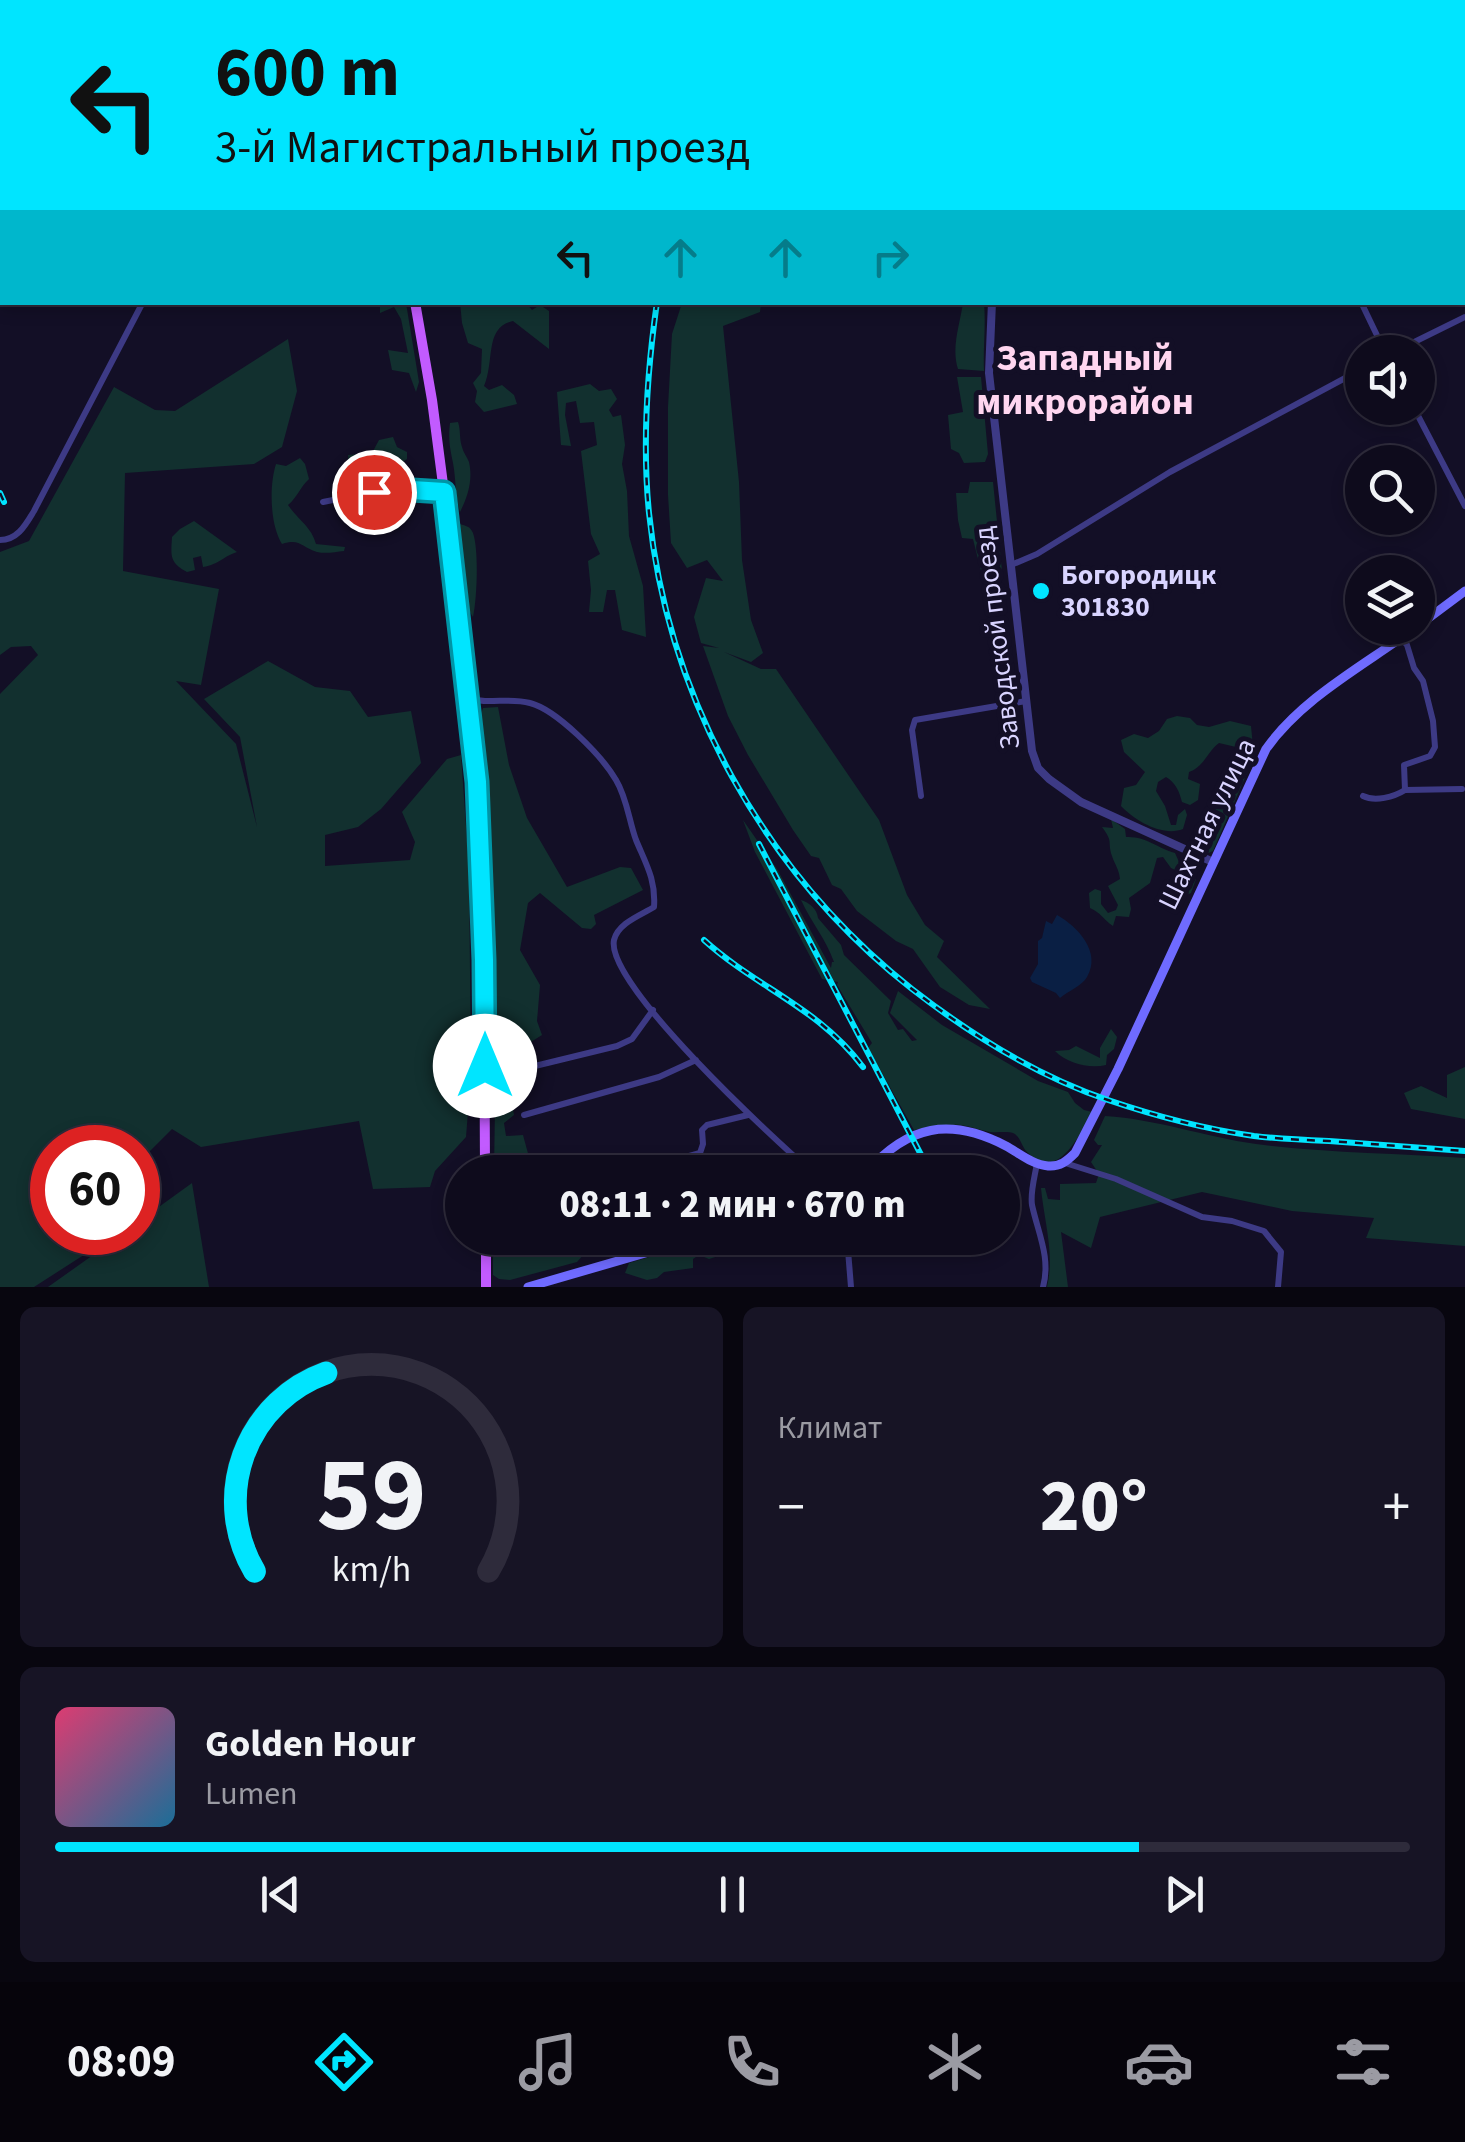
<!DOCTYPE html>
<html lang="ru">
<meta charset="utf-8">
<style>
body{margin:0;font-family:"Source Sans 3",sans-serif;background:#171425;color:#f1f3f6;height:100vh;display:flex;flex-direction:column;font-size:38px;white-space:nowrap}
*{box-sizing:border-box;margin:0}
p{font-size:32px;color:#9b9ba3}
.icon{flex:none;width:55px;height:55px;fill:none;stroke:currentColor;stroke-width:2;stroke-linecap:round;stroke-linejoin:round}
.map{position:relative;height:1287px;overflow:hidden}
.sheet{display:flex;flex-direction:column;gap:20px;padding:20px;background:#08060f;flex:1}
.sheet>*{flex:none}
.guide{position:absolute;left:0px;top:0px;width:1465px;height:305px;box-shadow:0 5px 15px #0003,0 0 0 2px #2e2b3b;background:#00e5ff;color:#111;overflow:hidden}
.fabs{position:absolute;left:1345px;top:335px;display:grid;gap:20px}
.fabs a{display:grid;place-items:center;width:90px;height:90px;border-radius:50%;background:#0e0b1c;box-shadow:0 5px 15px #0003,0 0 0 2px #2e2b3b;font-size:50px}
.speed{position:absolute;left:30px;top:1125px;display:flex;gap:20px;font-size:50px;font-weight:700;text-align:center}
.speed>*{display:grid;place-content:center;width:130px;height:130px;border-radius:50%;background:#0e0b1c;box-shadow:0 5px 15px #0003,0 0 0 2px #2e2b3b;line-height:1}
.speed .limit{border:15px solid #d22;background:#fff;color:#111}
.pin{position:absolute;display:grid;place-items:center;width:85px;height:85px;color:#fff;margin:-42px;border:5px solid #fff;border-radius:50%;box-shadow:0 2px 10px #0007}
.me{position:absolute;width:110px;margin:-55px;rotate:0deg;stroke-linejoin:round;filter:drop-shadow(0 0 8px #0008)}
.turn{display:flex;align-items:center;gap:35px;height:210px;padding:0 50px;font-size:45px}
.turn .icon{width:130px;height:130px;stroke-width:2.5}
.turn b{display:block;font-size:70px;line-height:85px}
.lanes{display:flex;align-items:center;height:95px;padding:0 50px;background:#0003;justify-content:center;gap:50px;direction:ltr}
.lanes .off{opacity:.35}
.big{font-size:75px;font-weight:800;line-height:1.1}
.sheet .widget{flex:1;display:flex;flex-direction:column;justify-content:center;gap:15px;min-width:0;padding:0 35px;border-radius:15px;background:#171425}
.sheet .dial{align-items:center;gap:0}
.dial svg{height:260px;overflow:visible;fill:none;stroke:#2e2b3b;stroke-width:7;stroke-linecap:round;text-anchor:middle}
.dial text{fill:#f1f3f6;stroke:none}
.song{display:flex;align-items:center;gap:30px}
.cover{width:120px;height:120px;border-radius:15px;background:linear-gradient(135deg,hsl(340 70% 55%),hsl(200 70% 35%))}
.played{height:10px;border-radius:5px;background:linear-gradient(90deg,#00e5ff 80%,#2e2b3b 80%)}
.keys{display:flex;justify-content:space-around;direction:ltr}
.heat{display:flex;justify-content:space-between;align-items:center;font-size:55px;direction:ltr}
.sheet .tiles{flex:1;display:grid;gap:20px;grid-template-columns:1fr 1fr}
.widget:last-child{grid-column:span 2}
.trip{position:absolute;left:445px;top:1155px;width:575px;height:100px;border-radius:50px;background:#0e0b1c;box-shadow:0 5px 15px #0003,0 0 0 2px #2e2b3b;font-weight:800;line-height:100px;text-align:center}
.dock{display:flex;height:160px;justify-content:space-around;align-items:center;background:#06040b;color:#9b9ba3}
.dock .icon{width:70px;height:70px}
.dock .active{color:#00e5ff}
.dock b{font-size:45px;color:#f1f3f6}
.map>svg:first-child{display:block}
.green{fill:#12302f}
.water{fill:#0a1f44}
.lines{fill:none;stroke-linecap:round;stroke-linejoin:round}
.minor{stroke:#3d3a85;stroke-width:6}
.tertiary{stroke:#3d3a85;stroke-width:8}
.secondary{stroke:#6f6bff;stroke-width:9}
.primary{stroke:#c25bff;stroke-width:10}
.rail-casing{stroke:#00e5ff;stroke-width:6}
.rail{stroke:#130f26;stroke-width:2.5;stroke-dasharray:8;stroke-linecap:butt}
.route-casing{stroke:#0095a6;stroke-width:25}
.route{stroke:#00e5ff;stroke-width:18}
.poi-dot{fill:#00e5ff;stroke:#130f26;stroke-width:4}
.labels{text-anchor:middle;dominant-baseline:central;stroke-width:10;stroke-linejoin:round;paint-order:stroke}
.poi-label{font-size:28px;font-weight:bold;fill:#d9d4ff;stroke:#130f26;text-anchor:start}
.street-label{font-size:28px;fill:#d9d4ff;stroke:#130f26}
.district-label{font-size:38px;font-weight:bold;fill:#ffd6f0;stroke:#130f26}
</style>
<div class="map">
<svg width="1465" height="1287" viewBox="0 0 1465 1287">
<rect width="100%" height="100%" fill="#130f26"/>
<!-- green -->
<path class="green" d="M340,0H713L712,2H341Z
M460,302L509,303L510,305L514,303H526L532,310L540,305L549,311V349L513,321C484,327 495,361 484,386L489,390L502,385L514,395L517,404L484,412L475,402L477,391L473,383L481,373L482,349L468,343L462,323Z
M380,303H406L419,382L416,392L409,373L392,370L388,350L408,353L401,319L394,307L380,313Z
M682,303H761L760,312L723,326L739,482L742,560L751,620L763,653L751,662L724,652L761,669H776L879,820L907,895L925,925L944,941L937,957L990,1009L969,1005L940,987L913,949L896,941L857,911L841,889L832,885L819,858L811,856L793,830L748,755L728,716L703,646L719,648L701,643L694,617L706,578L723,581L707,560L687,568L671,543L668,495V407L672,334Z
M963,303H984C986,325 983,348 984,371L958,369C951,348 960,324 963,303Z
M288,339L297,391L282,447L254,464L125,473L123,571L219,589L201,685L176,681L236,744L257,827L240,737L204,699L268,661L315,687L350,691L368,717L411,711L421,763L381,809L358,827L325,835V866L410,860L415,842L402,812L447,759L461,755L469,869L471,1074L466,1137L435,1171L430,1187L373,1189L359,1121L201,1147L172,1129L139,1162L138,1166V1148H52V1232L112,1233L104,1242L34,1287H0V694L38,655L31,646L11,647L0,655V552L29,541L114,387L155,410L175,411Z
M957,377H981L988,454L985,462L964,463L959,453L951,449L948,415L963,412Z
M590,384L599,391L611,389L617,399L609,410L613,417L621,415L625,445L622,464L627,491L629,536L643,586L646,637L622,630L615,590H607L603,612H589L591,590L588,561L600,554L591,534L581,451L597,445L594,422L580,423L576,401L566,403L565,415L571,446L561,445L557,392Z
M458,422C461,431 459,438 462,447C463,452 467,457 469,462C473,480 468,496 460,512C455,495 456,479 453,463C450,448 448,439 450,423Z
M393,437L397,447L407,452V459C391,471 368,478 349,468L348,455L372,453L379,440Z
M300,458L305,464L309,479C300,487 297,498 288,505C298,520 311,526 316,544L345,547L344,551C335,552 326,554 317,552C301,547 300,538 282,544C270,525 269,486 276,464L286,466Z
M970,482H993L1002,571L996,581L983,579L973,539L962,538L958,520L956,493H968Z
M194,521L237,552C222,557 220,564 203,567L201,556L193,558L195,570L187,572C169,562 171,556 172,537L180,529Z
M460,524C466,526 470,526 473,533C479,550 477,599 473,617L468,609Z
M498,707L509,765L527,818L567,887L620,867L631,868L643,890L594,915L596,924L591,929L582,928L540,893L528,903L520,950L540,985L537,1021L542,1035L504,1059L514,1115L504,1123L506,1136L523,1135L533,1172H494C497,1021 494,868 480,717L483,708Z
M1177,716L1190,718L1197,725L1209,727L1230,721L1251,726L1254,757L1213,851L1206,854L1200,845L1238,756L1236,747L1219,743C1207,752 1204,767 1189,772L1188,779L1200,784L1198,800L1190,805L1182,802C1179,791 1176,783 1166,777L1158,782L1156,791L1165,806L1171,825H1176L1178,815L1185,809L1187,815L1183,829C1163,837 1135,821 1121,806L1124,788L1136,785L1145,772L1124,752L1121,740L1134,734L1148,738L1159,731L1167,719Z
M1111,819L1125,829L1126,837C1146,836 1157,848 1175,853L1179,862H1188L1195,867L1196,879L1191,893L1182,897L1181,890L1187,884L1186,875L1171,868L1163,857L1157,858L1150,883L1129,898L1131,909L1129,917L1116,916L1113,926C1104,920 1100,912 1090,908L1089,893L1095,889L1101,891V904L1108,913L1116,910L1118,905L1108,886L1120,879C1119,869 1115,865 1112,856C1107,841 1114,843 1102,827L1113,828Z
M743,820L777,869L831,968L832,962H834C826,939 811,922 801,900C810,903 817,909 818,918L841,945L844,955L891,1001L888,1013L898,1030L903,1029L912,1041L917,1040L890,1013L898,991L942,1025L1038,1081L1068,1092L1075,1103L1084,1110L1092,1112C1080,1134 1058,1184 1027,1152C1021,1146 1021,1137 1013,1133C1007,1131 997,1133 990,1132C980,1130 970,1126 960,1125C945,1124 929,1128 914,1130L868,1048L872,1043L837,985L838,982L822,979L755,852Z
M1111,1029L1117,1037L1114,1049L1107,1055L1106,1065C1089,1069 1067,1063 1055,1051L1069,1050L1076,1046L1100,1058V1048Z
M1465,1067V1119L1411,1109L1404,1093L1421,1086L1447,1098V1075Z
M1105,1116C1156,1119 1205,1137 1256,1144C1325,1153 1396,1153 1465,1158V1246L1366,1238L1374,1218L1292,1211L1202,1192L1100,1217L1091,1248L1061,1232L1068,1287H1047C1055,1254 1044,1221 1041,1188H1045L1048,1199L1060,1200V1184L1096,1183L1099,1174L1091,1162L1102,1145H1098L1094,1140Z
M192,1183L209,1287H48L124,1233L138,1232V1222Z
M493,1238H592L585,1253L577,1262L510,1280L499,1279L493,1275Z
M714,1238H780L784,1244C758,1239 735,1251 709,1259L699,1255L693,1259V1268L664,1272L657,1278L647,1280L625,1273L629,1263Z"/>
<!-- water -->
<path class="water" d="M1057,915C1077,926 1102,952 1087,977C1082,986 1068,991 1060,998L1056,993L1032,982L1030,978L1038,964V941L1042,938L1046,921L1052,924Z"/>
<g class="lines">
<!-- minor -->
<path class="minor" d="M1206,0L1207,2
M1326,0L1327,2
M1462,262L1465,267
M1361,302L1385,352
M1394,352L1465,317
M1414,408L1465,506
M323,502C366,493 400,489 444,492
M0,540C18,540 26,524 34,511L143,302
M1011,565L1037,554L1170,472L1362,369
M1401,638L1407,645L1414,668L1423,681L1433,721L1435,747L1430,756L1404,765L1405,790
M468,698C488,705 509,697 530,703C557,710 602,756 616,780C627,798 629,821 636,840C646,864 656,880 654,907C641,915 618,923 614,940C605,984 776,1141 812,1172
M921,796L912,730L915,720L1026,701
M1363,796C1375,802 1394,797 1405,790L1462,789
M535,1066L617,1046L632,1039L653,1010
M524,1115L659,1077L696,1060
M1037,1163C1035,1176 1030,1192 1032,1205C1038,1233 1051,1258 1043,1287
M1065,1163L1116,1179L1202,1217L1232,1221L1264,1231L1281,1252L1278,1287
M632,1172L700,1153L703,1144L702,1130L707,1125L748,1115
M847,1238L851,1287"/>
<!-- tertiary -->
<path class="tertiary" d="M1002,2V0
M992,302L989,373L1032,751L1038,768L1049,779L1081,802L1213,862"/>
<!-- secondary -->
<path class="secondary" d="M1418,626L1465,591
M867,1172C908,1125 950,1117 1006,1146C1019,1153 1033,1165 1048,1166C1060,1167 1067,1161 1075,1153L1118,1069L1266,749C1303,697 1365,665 1415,628
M528,1287L697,1238"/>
<!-- primary -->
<path class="primary" d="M328,0L329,2
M415,302L432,400L444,492L477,783L484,960L485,1172
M486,1238V1287"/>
<defs>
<path id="rail" d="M41,2L43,0
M733,2L734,0
M0,58L2,54
M657,302C647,372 642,443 649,513C668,700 765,873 912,989C970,1034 1037,1076 1108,1100C1155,1116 1205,1129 1254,1136C1279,1139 1304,1140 1329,1141C1375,1144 1420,1148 1465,1151
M0,493L4,502
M759,844L930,1172
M704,940C757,988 818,1007 863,1067"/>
</defs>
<!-- rail casing -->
<use href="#rail" class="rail-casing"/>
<!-- rail -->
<use href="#rail" class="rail"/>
</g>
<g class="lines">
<defs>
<path id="route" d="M374,492L412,490L444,492L477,782L484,960L485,1066"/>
</defs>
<!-- route casing -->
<use href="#route" class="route-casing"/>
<!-- route -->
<use href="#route" class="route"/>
</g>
<!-- markers -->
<circle class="poi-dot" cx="1041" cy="591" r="10"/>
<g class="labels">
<!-- poi labels -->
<g class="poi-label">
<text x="1061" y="575">Богородицк<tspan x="1061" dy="32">301830</tspan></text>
</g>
<!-- street labels -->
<g class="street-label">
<text transform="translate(997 638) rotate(-97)">Заводской проезд</text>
<text transform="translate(1207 824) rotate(-64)">Шахтная улица</text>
</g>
<!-- district labels -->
<g class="district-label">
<text x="1085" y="358">Западный<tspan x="1085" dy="44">микрорайон</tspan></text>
</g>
</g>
</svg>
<div class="fabs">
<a><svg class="icon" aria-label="sound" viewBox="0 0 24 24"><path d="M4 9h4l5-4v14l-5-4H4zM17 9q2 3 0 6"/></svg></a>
<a><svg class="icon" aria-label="search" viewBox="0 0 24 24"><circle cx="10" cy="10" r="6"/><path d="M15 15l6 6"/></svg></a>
<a><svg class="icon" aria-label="layers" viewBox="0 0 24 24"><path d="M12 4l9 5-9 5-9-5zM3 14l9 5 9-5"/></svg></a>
</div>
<div class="speed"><div class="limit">60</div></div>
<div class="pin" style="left:374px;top:492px;background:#d93025"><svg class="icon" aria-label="arrive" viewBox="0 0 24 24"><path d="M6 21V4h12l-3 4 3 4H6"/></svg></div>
<svg class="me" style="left:485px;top:1066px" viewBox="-20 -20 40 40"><circle r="19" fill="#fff"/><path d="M0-13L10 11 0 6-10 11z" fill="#00e5ff"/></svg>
<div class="trip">08:11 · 2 мин · 670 m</div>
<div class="guide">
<div class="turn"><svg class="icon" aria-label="left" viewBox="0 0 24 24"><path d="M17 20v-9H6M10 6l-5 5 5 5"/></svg><div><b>600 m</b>3-й Магистральный проезд</div></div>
<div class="lanes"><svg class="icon" aria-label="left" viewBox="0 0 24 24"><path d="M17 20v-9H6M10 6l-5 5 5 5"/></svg><svg class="icon off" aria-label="ahead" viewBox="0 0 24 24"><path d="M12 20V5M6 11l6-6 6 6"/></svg><svg class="icon off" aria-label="ahead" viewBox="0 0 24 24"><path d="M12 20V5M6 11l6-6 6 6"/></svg><svg class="icon off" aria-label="right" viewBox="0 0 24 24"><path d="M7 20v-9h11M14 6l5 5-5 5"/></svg></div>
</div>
</div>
<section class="sheet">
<div class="tiles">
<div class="widget dial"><svg viewBox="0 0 100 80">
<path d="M14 69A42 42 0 1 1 86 69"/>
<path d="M14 69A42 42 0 0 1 36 8" stroke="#00e5ff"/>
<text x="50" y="56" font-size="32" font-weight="700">59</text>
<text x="50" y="72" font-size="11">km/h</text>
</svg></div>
<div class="widget"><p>Климат</p>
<div class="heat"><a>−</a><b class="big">20°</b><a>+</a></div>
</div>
<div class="widget">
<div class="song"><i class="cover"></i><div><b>Golden Hour</b><p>Lumen</p></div></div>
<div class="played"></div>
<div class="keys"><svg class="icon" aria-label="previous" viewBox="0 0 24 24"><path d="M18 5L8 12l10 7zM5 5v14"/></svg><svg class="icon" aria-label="pause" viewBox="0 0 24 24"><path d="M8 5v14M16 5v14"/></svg><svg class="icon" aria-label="next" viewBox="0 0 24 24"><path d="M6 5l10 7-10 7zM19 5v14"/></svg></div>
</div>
</div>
</section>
<nav class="dock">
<b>08:09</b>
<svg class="icon active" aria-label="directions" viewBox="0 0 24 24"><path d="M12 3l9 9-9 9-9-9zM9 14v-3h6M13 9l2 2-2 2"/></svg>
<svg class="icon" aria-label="music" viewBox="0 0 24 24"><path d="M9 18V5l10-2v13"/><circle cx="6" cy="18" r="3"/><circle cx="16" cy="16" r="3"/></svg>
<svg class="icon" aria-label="phone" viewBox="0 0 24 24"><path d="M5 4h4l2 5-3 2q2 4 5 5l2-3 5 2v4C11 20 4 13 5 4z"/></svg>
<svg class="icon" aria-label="climate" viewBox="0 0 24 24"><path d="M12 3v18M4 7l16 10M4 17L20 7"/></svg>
<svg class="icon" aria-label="car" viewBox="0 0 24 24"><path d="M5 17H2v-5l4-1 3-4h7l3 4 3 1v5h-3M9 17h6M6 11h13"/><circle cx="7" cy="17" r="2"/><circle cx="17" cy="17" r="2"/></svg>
<svg class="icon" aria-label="filters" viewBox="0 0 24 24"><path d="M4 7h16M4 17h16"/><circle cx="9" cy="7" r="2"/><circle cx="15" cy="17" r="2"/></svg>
</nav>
